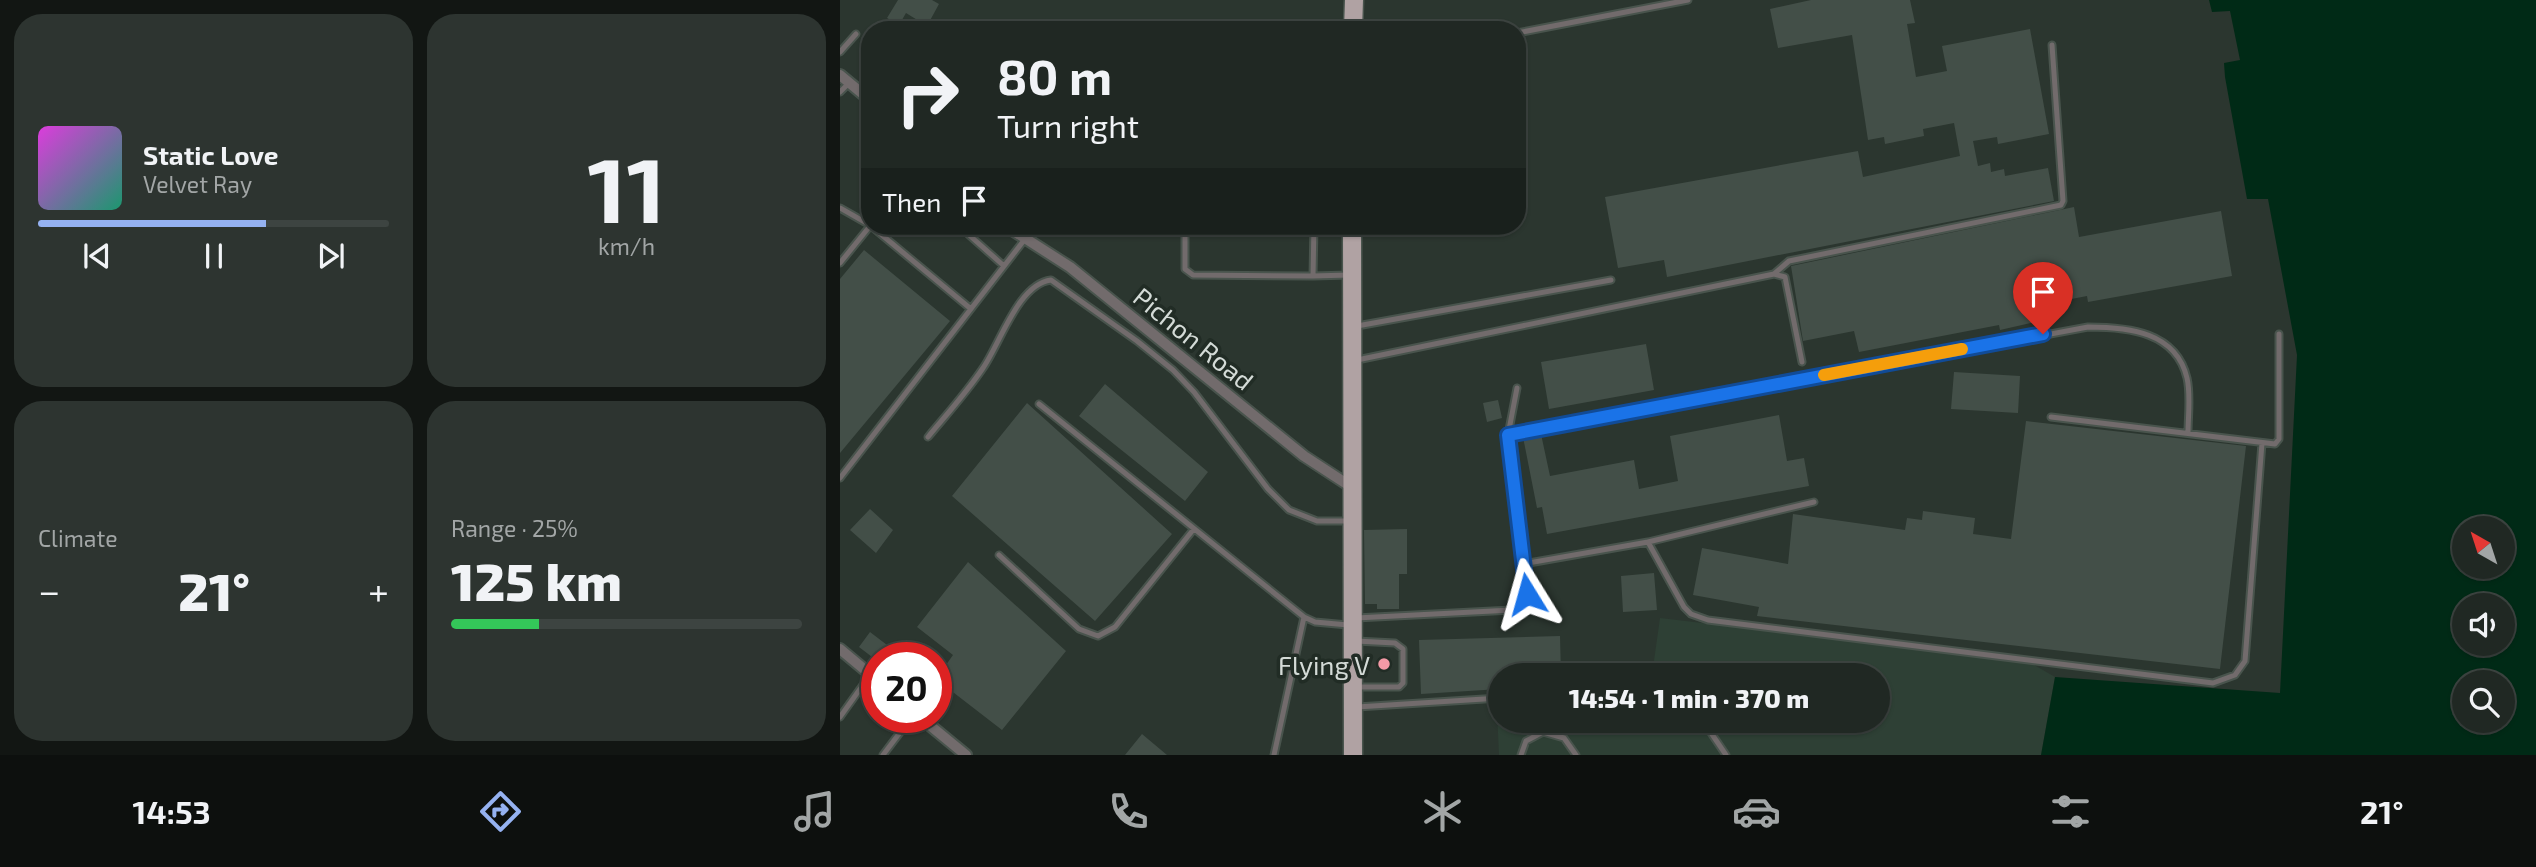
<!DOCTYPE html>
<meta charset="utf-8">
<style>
body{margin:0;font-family:"Exo 2",sans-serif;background:#2d3430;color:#f1f3f6;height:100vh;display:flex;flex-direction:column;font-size:26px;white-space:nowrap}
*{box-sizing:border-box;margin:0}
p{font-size:23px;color:#a2a6a6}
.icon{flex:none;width:38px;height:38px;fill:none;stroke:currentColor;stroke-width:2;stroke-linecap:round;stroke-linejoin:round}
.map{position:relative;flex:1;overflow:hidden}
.drawer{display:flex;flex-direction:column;gap:14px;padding:14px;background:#121613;width:840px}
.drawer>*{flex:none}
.top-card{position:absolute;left:21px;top:21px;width:665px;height:214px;border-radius:28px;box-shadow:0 2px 5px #0004,0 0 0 2px #3d4441;background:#202823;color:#f1f3f6;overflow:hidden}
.needle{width:46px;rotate:321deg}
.tools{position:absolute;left:1612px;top:516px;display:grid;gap:14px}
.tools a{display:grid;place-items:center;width:63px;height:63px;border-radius:50%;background:#202823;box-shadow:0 2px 5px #0004,0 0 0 2px #3d4441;font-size:35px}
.speed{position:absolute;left:21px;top:642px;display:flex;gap:14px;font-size:35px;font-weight:700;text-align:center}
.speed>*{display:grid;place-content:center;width:91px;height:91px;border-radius:50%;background:#202823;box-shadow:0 2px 5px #0004,0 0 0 2px #3d4441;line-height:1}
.speed .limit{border:10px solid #d22;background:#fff;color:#111}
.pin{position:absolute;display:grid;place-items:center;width:60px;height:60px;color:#fff;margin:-72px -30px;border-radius:50% 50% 50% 0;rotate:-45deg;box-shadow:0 0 7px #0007}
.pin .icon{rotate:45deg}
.me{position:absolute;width:77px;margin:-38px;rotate:352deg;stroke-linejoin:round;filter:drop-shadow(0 0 5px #0008)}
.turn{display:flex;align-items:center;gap:24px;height:147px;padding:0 21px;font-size:32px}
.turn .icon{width:91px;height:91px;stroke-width:2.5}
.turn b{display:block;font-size:49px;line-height:60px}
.then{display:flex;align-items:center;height:66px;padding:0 21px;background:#0003;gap:14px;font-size:26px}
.big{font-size:52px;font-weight:800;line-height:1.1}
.drawer .tile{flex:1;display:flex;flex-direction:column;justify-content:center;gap:10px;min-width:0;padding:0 24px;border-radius:28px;background:#2d3430}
.drawer .dial{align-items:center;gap:0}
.dial b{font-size:91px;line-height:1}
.song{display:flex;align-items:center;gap:21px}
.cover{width:84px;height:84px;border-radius:10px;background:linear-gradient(135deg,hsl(300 70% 55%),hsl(160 70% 35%))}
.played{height:7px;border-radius:4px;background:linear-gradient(90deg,#95b2f1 65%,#3d4441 65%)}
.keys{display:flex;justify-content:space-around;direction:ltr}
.heat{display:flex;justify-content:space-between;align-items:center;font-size:38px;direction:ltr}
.charge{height:10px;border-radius:5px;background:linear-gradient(90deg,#34c759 25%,#3d4441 0)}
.drawer .tiles{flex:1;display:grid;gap:14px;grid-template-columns:repeat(2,1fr)}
.trip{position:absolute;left:648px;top:663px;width:402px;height:70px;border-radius:35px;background:#202823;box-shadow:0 2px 5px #0004,0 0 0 2px #3d4441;font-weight:800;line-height:70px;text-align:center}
.menu{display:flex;height:112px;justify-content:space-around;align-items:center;background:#0d100e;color:#a2a6a6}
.menu .icon{width:49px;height:49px}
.menu .selected{color:#95b2f1}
.menu b{font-size:32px;color:#f1f3f6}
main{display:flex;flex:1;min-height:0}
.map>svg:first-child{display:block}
.built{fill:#2e4035}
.water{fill:#002a16;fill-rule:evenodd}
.building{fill:#434f48}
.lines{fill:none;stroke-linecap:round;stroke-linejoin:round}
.lane-casing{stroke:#49544d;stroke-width:9}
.street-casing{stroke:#49544d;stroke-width:14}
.primary-casing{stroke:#49544d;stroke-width:21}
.lane{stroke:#726b6c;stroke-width:5}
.street{stroke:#726b6c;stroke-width:10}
.primary{stroke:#b0a2a3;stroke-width:18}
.route-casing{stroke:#114b97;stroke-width:18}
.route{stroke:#1a73e8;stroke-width:12}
.slow{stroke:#f59e0b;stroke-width:12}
.poi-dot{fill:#f49aa6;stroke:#212c25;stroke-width:2.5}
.labels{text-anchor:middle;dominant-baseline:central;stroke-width:7;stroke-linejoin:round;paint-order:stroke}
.street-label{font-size:26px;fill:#d4dbd7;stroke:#212c25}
.poi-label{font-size:26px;fill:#d4dbd7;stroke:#212c25;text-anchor:end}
</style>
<main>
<section class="drawer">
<div class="tiles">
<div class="tile">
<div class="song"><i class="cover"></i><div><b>Static Love</b><p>Velvet Ray</p></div></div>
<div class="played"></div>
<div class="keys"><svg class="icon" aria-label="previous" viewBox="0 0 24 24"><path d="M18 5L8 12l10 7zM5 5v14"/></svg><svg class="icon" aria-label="pause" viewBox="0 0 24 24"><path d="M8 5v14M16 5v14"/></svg><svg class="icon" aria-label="next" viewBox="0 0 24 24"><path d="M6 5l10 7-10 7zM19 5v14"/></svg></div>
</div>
<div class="tile dial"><b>11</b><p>km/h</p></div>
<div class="tile"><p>Climate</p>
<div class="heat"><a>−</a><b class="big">21°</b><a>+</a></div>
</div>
<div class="tile"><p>Range · 25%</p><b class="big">125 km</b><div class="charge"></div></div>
</div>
</section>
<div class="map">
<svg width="1696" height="755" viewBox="0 0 1696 755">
<rect width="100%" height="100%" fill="#2b362f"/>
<!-- built -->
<path class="built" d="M820,618L1189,662L1215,677L1201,755H659L657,711H660V721H1038V676L812,675Z"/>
<!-- water -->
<path class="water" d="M1369,0H1696V755H1201L1215,677L1440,693L1457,355L1428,199H1407L1385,77L1384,63L1400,60L1390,11L1372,12ZM1624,528H1662V567H1624ZM1624,606H1662V644H1624ZM1624,682H1662V721H1624Z"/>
<!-- building -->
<path class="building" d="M58,0H92L99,4L87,26L66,13L59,25L47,18Z
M971,0H1070L1075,23L1067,24L1076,77L1107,71L1102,46L1190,29L1209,134L1158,144L1157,137L1133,141L1138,166L1150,163L1151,172L1164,169L1165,176L1208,168L1214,201L827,277L824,260L778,268L765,197L1018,151L1023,177L1120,156L1114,123L1083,129L1084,136L1045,144L1044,137L1028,140L1012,35L938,48L930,9Z
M1234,207L1239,237L1381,211L1392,276L1248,302L1247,296L1221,301L1223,312L1216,314L1217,317L1160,330L1159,325L1019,352L1014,331L963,341L951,266Z
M24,250L110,321L0,453V279Z
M806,344L814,390L709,409L701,362Z
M1114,372L1180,376L1178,413L1111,409Z
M265,384L368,472L345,501L239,416Z
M658,400L662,418L647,422L643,403Z
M187,403L332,534L255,621L112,496Z
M939,415L947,461L964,458L969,486L707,534L702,507L697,508L683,437L701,434L710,476L794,460L799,489L838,481L830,436Z
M1186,421L1406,446L1380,669L917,616L919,607L853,595L862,548L948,564L953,514L1065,530L1067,518L1082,520L1083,511L1135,518L1133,534L1171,539Z
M30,509L53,530L36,553L10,530Z
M567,529V574H559V609H537V604H525L524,530Z
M128,562L226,651L162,730L96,679L113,655L77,627Z
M814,573L817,610L783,612L781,576Z
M30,632L47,645L36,660L19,647Z
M720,636L721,676H660V689L581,694L579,640Z
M302,734L327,755H285Z"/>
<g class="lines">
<defs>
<path id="lane" d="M677,33L848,0
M0,52L16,34
M0,92L9,83
M0,208L30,225
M31,226L131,309
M119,226L164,266
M345,226V269L353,275L473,276L474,226
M0,263L30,226
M934,274L949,261L1221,205L1223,201L1212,45
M473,276L509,275
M517,326L771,280
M517,360L934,274L945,277L962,362
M199,404L464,617L475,622L508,625
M1211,417L1435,444L1439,439V334
M668,435L677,388
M88,437C107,414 127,392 143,368C160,344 178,284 211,280L297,341L333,370L354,392L428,489L449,510L477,521H509
M0,478L185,239
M808,542L974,502
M159,555L239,629L258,636L275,627L353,530
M683,564L808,542L844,607L851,614L868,620L1373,683L1395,675L1405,661L1422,443
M516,618L672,610L684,602L687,594L668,435L1248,327C1289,327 1336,332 1347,378C1351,395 1348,416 1348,433
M515,687H559L563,683V649L555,643L516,641
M517,707L660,698
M0,717L30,675
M863,721L886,755
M43,755L71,718
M434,755L464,617
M681,755L686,741L703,732L724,738L736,755"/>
<path id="street" d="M0,75L30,100
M166,226L230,267L464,456L513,488
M0,649L37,680
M81,718L126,755"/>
<path id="primary" d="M513,30L514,0
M512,226L513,755"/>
</defs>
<!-- lane casing -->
<use href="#lane" class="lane-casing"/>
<!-- street casing -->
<use href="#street" class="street-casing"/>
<!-- primary casing -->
<use href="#primary" class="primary-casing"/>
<!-- lane -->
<use href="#lane" class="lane"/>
<!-- street -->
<use href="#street" class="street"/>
<!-- primary -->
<use href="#primary" class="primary"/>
</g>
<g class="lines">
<defs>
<path id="route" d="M687,594L668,435L1203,334"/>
</defs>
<!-- route casing -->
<use href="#route" class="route-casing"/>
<!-- route -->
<use href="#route" class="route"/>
<!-- slow -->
<path class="slow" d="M984,375L1122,349"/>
</g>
<!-- markers -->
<circle class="poi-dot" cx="544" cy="664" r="7"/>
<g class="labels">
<!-- street labels -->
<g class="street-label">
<text transform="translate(354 338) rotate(39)">Pichon Road</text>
</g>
<!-- poi labels -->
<g class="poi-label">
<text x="530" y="664">Flying V</text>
</g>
</g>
</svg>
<div class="tools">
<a><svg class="needle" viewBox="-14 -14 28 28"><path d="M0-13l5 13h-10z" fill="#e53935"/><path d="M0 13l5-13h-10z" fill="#a2a6a6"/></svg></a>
<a><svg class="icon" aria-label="sound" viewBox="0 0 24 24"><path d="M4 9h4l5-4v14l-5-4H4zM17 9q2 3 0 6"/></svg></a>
<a><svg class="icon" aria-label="search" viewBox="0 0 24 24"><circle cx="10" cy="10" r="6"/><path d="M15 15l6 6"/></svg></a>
</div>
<div class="speed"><div class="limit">20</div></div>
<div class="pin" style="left:1203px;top:334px;background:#d93025"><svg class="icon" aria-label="arrive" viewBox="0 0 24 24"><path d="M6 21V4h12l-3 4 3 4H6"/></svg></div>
<svg class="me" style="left:687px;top:594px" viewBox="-20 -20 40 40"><path d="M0-17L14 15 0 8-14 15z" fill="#1a73e8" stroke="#fff" stroke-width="4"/></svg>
<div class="trip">14:54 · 1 min · 370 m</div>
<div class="top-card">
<div class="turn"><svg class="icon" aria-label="right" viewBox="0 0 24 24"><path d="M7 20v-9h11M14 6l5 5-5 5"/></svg><div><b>80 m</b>Turn right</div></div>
<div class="then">Then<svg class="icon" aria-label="arrive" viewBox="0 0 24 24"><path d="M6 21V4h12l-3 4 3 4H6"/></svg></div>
</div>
</div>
</main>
<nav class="menu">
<b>14:53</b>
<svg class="icon selected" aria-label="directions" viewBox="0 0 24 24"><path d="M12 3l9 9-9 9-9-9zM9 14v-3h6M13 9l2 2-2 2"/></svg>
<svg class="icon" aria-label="music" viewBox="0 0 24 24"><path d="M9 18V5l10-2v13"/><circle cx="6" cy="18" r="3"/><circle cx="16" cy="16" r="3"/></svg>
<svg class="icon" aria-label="phone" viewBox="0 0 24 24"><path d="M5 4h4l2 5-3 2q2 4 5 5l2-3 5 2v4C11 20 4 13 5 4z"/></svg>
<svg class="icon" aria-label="climate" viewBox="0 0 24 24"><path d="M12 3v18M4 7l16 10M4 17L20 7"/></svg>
<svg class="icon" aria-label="car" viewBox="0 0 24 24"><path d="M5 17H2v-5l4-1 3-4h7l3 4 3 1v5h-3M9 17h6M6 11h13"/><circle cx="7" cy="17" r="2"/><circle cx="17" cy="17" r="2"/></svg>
<svg class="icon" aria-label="filters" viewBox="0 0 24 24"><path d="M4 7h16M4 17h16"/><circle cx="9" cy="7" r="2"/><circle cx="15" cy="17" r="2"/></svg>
<b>21°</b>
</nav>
